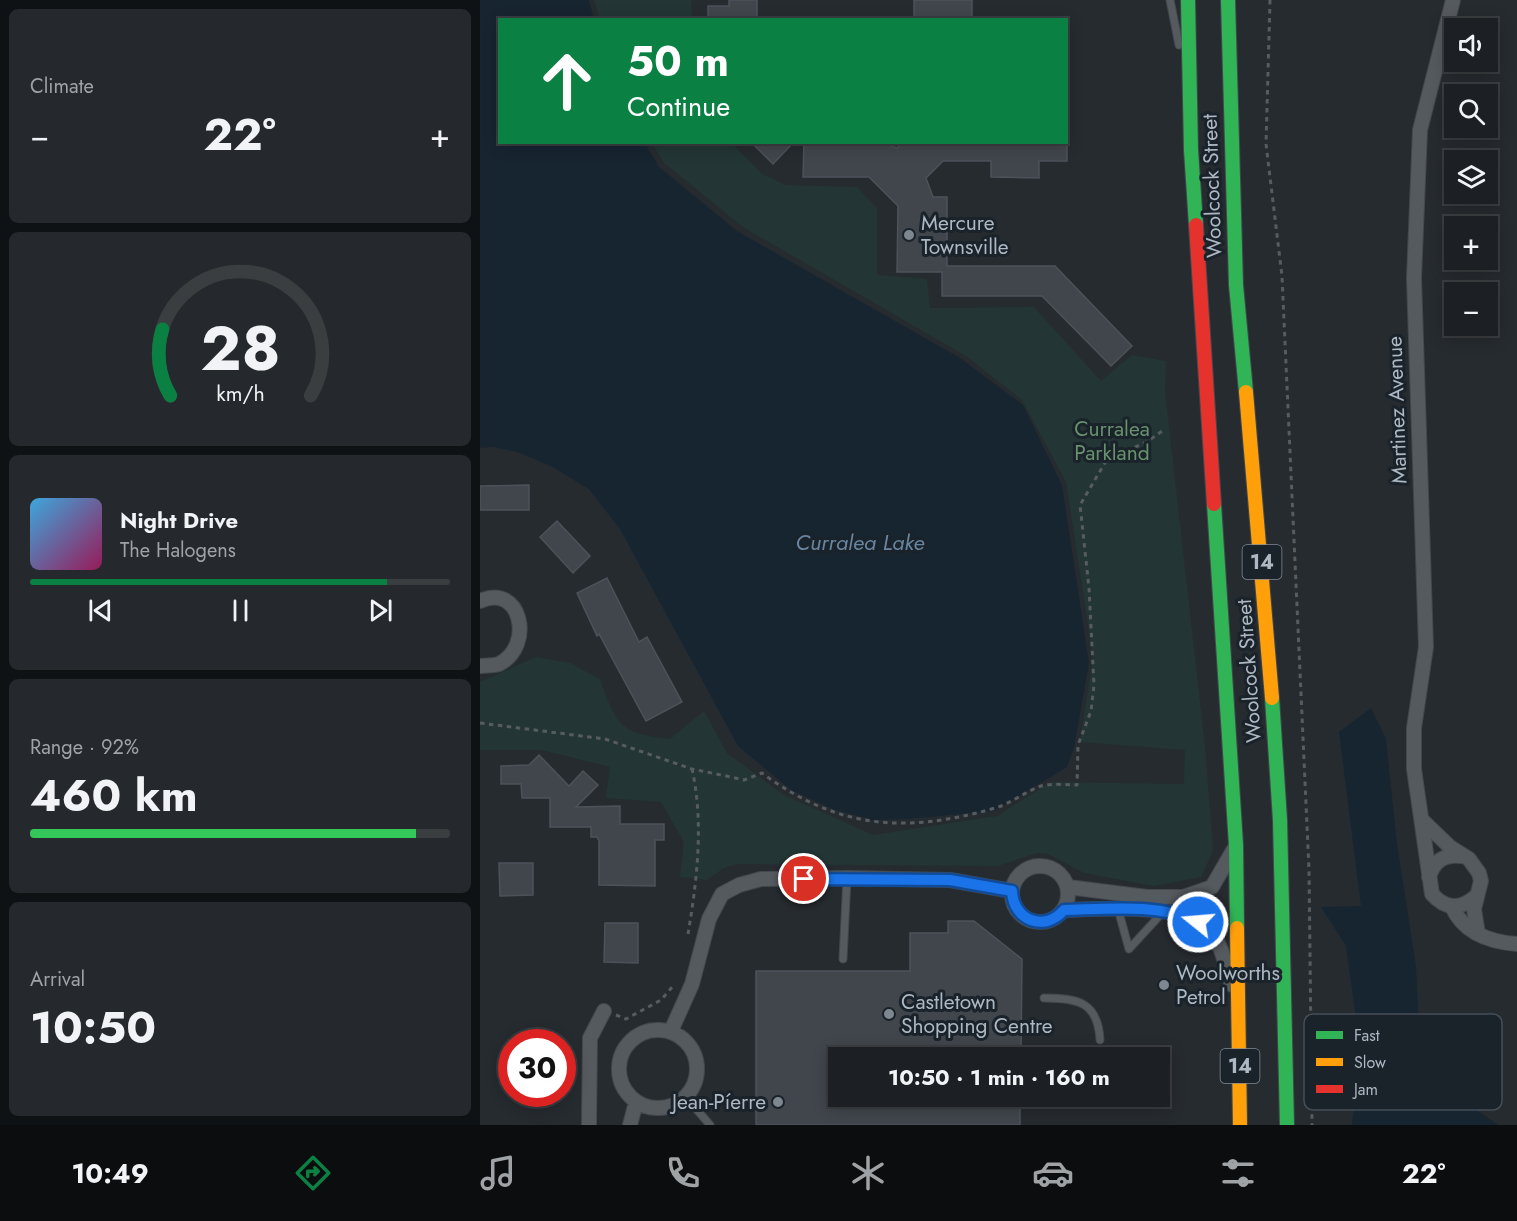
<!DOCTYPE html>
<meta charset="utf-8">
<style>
body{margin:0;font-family:Jost,sans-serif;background:#25282c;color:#f1f3f6;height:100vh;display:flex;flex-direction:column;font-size:22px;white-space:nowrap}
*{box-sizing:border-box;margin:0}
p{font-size:20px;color:#a0a3a6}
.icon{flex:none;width:33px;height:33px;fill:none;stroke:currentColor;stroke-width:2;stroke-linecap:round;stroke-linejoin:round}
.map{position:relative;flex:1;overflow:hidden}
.side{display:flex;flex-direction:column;gap:9px;padding:9px;background:#0f1214;width:480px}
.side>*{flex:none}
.top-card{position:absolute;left:18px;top:18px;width:570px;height:126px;border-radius:0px;box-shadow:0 3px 15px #0003,0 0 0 2px #3a3e41;background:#0b8043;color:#fff;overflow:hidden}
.controls{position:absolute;left:964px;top:18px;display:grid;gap:12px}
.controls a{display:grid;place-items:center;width:54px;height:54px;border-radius:0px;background:#1c2024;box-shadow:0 3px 15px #0003,0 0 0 2px #3a3e41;font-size:30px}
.speed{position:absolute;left:18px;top:1029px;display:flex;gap:12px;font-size:30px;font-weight:700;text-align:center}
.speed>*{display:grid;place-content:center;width:78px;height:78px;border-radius:50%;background:#1c2024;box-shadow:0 3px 15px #0003,0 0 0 2px #3a3e41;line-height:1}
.speed .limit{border:9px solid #d22;background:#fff;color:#111}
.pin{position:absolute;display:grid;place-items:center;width:51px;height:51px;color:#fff;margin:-26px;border:3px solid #fff;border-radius:50%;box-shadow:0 2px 6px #0007}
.me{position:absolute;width:66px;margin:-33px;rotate:287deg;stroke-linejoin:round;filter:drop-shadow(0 0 4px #0008)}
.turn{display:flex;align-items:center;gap:21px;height:126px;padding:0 30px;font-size:27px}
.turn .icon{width:78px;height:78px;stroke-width:2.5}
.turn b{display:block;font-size:42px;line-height:51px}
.big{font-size:45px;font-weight:700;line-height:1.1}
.side .tile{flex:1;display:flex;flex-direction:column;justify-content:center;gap:9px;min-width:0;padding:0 21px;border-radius:9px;background:#25282c}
.side .dial{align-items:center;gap:0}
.dial svg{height:156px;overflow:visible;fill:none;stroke:#3a3e41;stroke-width:7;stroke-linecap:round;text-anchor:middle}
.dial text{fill:#f1f3f6;stroke:none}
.song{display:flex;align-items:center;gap:18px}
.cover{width:72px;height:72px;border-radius:9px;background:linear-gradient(135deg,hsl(200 70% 55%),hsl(330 70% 35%))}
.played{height:6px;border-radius:3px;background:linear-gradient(90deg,#0b8043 85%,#3a3e41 85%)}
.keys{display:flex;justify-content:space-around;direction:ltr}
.heat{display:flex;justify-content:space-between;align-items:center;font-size:33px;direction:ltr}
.charge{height:9px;border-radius:4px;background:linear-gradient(90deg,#34c759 92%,#3a3e41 0)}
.trip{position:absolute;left:348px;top:1047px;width:342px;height:60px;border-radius:0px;background:#1c2024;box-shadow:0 3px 15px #0003,0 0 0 2px #3a3e41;font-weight:700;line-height:60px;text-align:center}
.tab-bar{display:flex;height:96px;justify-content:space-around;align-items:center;background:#0b0d0e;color:#a0a3a6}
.tab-bar .icon{width:42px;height:42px}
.tab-bar .on{color:#0b8043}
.tab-bar b{font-size:27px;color:#f1f3f6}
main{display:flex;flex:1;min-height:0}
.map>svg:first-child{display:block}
.green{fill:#233535}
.water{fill:#172531}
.building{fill:#40464c;stroke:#4d5259;stroke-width:1.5}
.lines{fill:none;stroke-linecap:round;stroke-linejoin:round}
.lane-casing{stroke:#42484d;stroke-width:9}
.street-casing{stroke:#42484d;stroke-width:16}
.fast-casing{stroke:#42484d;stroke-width:16}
.slow-casing{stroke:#42484d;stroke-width:16}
.jam-casing{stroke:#42484d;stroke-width:16}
.path{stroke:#575c61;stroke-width:3;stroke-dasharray:4.5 4.5;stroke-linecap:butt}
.lane{stroke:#555a5f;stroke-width:7}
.street{stroke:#555a5f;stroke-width:14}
.fast{stroke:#30b455;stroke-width:14}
.slow{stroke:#ff9f0a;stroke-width:14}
.jam{stroke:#e5322d;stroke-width:14}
.route-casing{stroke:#114b97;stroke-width:15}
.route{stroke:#1a73e8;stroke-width:10}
.poi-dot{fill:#7e8790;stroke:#1a222a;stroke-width:2}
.labels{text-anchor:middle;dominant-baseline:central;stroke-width:6;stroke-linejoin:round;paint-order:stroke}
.shield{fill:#1a222a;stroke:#828b95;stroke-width:1.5}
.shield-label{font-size:20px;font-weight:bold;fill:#aeb8c3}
.street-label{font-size:21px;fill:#aeb8c3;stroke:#1a222a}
.poi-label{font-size:21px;fill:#aeb8c3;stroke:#1a222a;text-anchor:start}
.park-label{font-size:21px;fill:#68916d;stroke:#1a222a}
.water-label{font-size:22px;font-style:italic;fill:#6986a0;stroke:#1a222a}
.key{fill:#1a222a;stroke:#464f58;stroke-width:1.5}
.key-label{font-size:16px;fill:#aeb8c3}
</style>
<main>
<section class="side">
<div class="tile"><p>Climate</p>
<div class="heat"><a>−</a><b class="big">22°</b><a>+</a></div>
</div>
<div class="tile dial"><svg viewBox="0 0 100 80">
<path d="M14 69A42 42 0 1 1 86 69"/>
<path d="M14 69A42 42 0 0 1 10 35" stroke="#0b8043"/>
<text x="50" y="56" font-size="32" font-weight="700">28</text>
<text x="50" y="72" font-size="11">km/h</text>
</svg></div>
<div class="tile">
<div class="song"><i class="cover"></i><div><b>Night Drive</b><p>The Halogens</p></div></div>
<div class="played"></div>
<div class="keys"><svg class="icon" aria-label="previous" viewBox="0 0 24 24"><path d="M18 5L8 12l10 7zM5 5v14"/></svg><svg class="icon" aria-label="pause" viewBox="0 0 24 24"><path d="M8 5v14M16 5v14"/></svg><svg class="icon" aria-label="next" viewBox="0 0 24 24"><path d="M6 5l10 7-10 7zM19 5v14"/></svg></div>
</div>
<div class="tile"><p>Range · 92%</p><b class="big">460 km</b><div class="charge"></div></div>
<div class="tile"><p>Arrival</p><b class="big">10:50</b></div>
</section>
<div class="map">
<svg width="1037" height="1125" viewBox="0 0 1037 1125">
<rect width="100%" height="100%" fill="#262b30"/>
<!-- green -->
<path class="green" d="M114,0H211L212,19H120Z
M172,143H252L282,174L306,185L377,187L397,208V275L447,279L450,308L554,307L621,381L652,355L686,361L685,391L725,746L733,851L721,877L674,886L604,873L568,854L557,853L518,866L257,864L244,868L227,880L200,877L204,842L181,802L126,798L130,767L62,750H0V682L56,657L90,663L120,679C136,724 140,734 190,739L224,711L247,753L304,795L393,835L517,816L571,782L704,784L705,750L600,742L613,657L586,482L542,400L486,356L263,227L183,162Z"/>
<!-- water -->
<path class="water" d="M0,0H109L114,19L20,20V142L165,143L179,167L257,231L480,358L543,405L582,485L609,663L594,748L587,767L514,811L428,819L393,820L355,810L311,790L258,746L140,529L109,489L71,466L37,452L13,447L0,448Z
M891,708L906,739L917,844L936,966L941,1071L1018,1125H872L880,1048L866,946L841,907L881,906L859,732Z"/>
<!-- building -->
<path class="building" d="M249,0H277V20H228V6H249Z
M434,0H492V20H434Z
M271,142H314L293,164Z
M324,142H399L417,148L423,142H587V161H559V178L511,177V161H463L446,178L453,197H467V266H575L652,346L631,366L562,296H462V272H417L418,206L389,177H323Z
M49,485V510H0V486Z
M77,521L110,556L93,573L60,537Z
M127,578L159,642L167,637L202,702L166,721L119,634L117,636L97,593Z
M59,755L89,786L103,771L118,785L96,807L140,806V824H184V840H175V886L119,885V841L117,837H111V827H70V798H42L41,784H21V766L49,765Z
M19,863H53V895L20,896Z
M468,921H494L542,959L541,1058H358V1096H540V1125H276V971H430V933H468Z
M125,923H158V963L124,962Z"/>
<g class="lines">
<defs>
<path id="lane" d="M690,0L699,45
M638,909L649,949
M649,949L683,912
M363,959L367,878
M564,998C598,998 618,1002 620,1040
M206,1097L230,1125"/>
<path id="street" d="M973,0L940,130L934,278L946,647L934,728V769L952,894C965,909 980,910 995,897
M0,601C41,582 55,646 19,664C14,666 6,665 0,666
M942,820L970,847L989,859L999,873L1001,881L994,909L998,934
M532 894a28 28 0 1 1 56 0a28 28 0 1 1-56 0Z
M949,877C954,861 964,854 981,856
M588,887L667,897H703L732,887L754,849
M972,907C984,933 1009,942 1037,944
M584,910C622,909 701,902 729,930C742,943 746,968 752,985
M139 1069a39 39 0 1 1 78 0a39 39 0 1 1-78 0Z
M191,1031L212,984L229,919L242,894L259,885L281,879L367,878L470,880L532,891
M109,1125L110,1038L124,1011
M150,1125L156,1102"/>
<path id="fast" d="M708,0L711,150L716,225
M748,0L756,285L766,392
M734,504L756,845L757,928
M792,698L800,820L807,1125"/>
<path id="slow" d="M766,392L792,698
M757,928L760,1125"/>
<path id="jam" d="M716,225L734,504"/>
</defs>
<!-- lane casing -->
<use href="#lane" class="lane-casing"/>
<!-- street casing -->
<use href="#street" class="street-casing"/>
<!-- fast casing -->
<use href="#fast" class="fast-casing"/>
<!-- slow casing -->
<use href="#slow" class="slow-casing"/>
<!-- jam casing -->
<use href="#jam" class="jam-casing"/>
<!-- path -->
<path class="path" d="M790,0L786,144L802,276L829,870L832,1125
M0,723L125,739L212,769L251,777L264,780L282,773C358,829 425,834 515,808C532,803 546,791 561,786C571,783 586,785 597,785L598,745L611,711L614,685L609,588L600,505L626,461L668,441L685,429
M208,934C217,881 224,822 212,769
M136,1015L146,1019L181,1000L193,986"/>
<!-- lane -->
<use href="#lane" class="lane"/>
<!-- street -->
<use href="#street" class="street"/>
<!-- fast -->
<use href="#fast" class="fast"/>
<!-- slow -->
<use href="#slow" class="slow"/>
<!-- jam -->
<use href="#jam" class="jam"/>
</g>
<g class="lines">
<defs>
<path id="route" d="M324,879L470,880L532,891C533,920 564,933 584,910C626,909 679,903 718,922"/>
</defs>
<!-- route casing -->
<use href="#route" class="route-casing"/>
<!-- route -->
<use href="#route" class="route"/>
</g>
<!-- markers -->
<g class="poi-dot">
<circle cx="429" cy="235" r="6"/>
<circle cx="684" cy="985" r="6"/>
<circle cx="409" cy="1014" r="6"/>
<circle cx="298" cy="1102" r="6"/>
</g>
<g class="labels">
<!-- shield labels -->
<g class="shield">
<rect x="762.5" y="545" width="39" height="34" rx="4.5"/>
<rect x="740.5" y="1049" width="39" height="34" rx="4.5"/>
</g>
<g class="shield-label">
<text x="782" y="562">14</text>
<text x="760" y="1066">14</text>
</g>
<!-- street labels -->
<g class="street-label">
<text transform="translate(732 186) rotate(-92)">Woolcock Street</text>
<text transform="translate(917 410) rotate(-92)">Martinez Avenue</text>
<text transform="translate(769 671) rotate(-94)">Woolcock Street</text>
</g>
<!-- poi labels -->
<g class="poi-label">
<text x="441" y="223">Mercure<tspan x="441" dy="24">Townsville</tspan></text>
<text x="696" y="973">Woolworths<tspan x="696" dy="24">Petrol</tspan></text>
<text x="421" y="1002">Castletown<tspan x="421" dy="24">Shopping Centre</tspan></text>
<text x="286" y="1102" text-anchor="end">Jean-Píerre</text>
</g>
<!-- park labels -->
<g class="park-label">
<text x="632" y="429">Curralea<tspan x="632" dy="24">Parkland</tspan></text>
</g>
<!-- water labels -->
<g class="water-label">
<text x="380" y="542">Curralea Lake</text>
</g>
</g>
<!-- legend -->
<rect x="824" y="1014" width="198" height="96" rx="9" class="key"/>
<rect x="836" y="1031" width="27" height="8" fill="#30b455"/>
<rect x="836" y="1058" width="27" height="8" fill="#ff9f0a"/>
<rect x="836" y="1085" width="27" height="8" fill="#e5322d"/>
<g class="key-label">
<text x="874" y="1041">Fast</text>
<text x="874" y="1068">Slow</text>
<text x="874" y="1095">Jam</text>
</g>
</svg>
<div class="controls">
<a><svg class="icon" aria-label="sound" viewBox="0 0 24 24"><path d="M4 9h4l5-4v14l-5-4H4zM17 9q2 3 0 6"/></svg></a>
<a><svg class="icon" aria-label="search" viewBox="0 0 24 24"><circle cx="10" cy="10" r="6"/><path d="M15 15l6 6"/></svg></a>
<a><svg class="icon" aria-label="layers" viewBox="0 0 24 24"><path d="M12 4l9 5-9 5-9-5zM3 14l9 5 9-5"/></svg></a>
<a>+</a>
<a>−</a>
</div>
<div class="speed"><div class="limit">30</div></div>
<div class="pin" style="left:324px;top:879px;background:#d93025"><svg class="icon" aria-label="arrive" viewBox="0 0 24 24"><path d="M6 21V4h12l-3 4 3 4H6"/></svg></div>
<svg class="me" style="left:718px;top:922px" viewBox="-20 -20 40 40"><circle r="17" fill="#1a73e8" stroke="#fff" stroke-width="3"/><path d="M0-11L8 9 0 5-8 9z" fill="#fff"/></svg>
<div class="trip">10:50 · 1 min · 160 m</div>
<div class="top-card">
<div class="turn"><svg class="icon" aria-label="ahead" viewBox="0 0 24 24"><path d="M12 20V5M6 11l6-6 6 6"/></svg><div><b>50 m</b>Continue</div></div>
</div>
</div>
</main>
<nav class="tab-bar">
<b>10:49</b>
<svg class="icon on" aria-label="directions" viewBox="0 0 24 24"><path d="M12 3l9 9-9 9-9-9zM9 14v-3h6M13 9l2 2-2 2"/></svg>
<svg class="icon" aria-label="music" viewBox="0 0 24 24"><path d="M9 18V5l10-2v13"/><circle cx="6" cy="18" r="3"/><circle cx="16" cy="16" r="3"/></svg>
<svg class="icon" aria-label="phone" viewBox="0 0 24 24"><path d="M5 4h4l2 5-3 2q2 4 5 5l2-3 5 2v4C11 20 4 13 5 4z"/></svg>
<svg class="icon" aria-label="climate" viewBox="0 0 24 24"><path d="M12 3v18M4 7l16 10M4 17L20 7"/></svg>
<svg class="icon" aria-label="car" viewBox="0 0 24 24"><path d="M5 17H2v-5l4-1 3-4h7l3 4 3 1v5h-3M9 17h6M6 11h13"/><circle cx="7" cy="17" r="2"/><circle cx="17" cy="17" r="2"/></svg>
<svg class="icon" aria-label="filters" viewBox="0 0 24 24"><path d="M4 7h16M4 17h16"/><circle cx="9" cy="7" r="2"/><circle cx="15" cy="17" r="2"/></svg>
<b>22°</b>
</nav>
